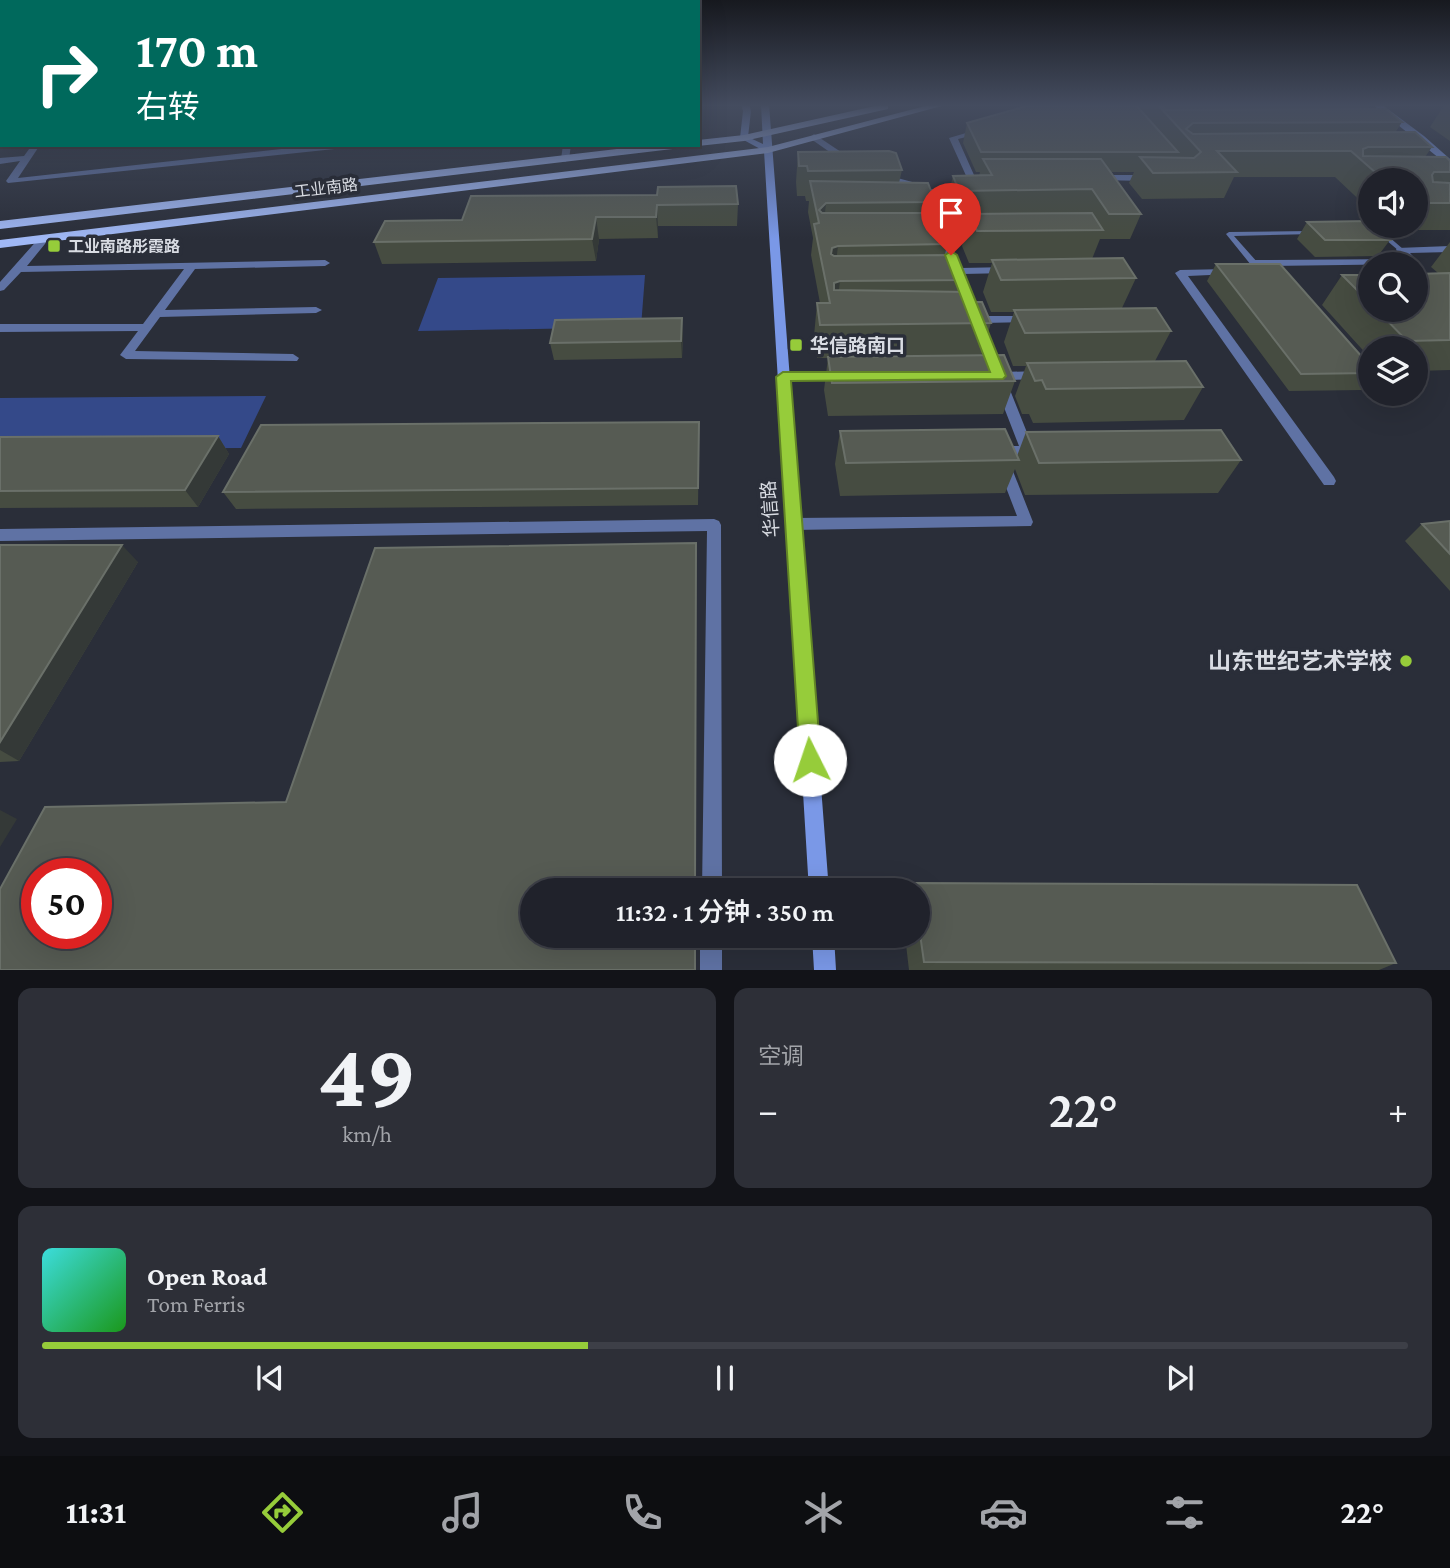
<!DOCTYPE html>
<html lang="zh">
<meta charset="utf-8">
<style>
body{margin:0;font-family:"Crimson Pro","Noto Sans SC",serif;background:#2d2f37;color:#f1f3f6;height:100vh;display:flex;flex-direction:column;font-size:26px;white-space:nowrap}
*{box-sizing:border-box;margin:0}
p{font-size:23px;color:#a2a4a9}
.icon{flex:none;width:38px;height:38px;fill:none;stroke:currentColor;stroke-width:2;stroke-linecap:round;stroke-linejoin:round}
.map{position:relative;height:970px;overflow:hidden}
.details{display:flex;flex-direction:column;gap:18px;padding:18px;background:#121318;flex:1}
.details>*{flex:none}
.top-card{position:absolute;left:0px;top:0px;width:700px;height:147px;box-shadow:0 7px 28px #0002,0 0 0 2px #3d3f47;background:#00695c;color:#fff;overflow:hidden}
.buttons{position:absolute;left:1358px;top:168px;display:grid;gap:14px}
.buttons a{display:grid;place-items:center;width:70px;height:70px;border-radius:50%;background:#20222b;box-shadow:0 7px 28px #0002,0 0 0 2px #3d3f47;font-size:35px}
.speed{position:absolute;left:21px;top:858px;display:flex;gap:14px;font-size:35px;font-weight:700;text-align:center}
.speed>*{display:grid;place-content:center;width:91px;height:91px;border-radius:50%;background:#20222b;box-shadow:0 7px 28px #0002,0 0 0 2px #3d3f47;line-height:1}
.speed .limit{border:10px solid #d22;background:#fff;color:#111}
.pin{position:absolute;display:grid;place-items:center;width:60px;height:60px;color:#fff;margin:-72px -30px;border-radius:50% 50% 50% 0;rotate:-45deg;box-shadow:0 0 7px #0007}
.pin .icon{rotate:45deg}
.me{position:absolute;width:77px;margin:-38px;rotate:356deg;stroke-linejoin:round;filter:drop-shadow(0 0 5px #0008)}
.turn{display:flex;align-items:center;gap:24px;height:147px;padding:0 21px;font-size:32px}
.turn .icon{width:91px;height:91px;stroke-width:2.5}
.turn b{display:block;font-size:49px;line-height:60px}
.big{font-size:52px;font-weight:600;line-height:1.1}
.details .widget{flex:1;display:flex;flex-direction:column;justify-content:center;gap:10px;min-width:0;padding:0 24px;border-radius:14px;background:#2d2f37}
.details .dial{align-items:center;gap:0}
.dial b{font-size:91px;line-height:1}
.song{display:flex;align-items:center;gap:21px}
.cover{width:84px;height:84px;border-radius:10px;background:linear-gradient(135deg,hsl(180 70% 55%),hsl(120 70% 35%))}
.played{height:7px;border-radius:4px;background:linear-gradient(90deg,#96cc3a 40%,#3d3f47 40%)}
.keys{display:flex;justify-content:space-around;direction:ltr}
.heat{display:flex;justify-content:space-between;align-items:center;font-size:38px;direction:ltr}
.details .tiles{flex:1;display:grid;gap:18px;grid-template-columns:1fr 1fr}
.widget:last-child{grid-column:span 2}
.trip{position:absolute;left:520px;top:878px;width:410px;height:70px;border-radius:35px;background:#20222b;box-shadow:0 7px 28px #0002,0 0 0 2px #3d3f47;font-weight:600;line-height:70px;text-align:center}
.tab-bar{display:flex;height:112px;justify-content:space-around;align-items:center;background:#0d0e11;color:#a2a4a9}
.tab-bar .icon{width:49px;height:49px}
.tab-bar .selected{color:#96cc3a}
.tab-bar b{font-size:32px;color:#f1f3f6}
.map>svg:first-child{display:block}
.green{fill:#344989}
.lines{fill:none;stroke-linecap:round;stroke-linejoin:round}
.service{fill:#5f72a4;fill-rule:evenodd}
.minor{fill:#5f72a4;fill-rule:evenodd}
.secondary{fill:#7a98e7;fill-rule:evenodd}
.primary{fill:#a0b8f5;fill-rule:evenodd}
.wall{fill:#464c41}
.shaded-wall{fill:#343937}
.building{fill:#565b53;stroke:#6a7069;stroke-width:2;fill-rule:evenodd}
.route{fill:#96cc3a;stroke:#628526;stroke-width:2}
.poi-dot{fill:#96cc3a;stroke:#2a2e39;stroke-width:2.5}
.labels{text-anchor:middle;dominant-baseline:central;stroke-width:7;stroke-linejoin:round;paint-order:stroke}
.far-street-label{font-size:16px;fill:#d9dce3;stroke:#2a2e39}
.far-poi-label{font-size:16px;font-weight:bold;fill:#d9dce3;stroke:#2a2e39;text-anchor:start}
.poi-label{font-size:19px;font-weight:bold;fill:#d9dce3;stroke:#2a2e39;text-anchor:start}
.street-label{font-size:19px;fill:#d9dce3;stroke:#2a2e39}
.near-poi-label{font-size:23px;font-weight:bold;fill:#d9dce3;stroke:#2a2e39;text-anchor:end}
</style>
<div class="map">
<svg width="1450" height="970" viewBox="0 0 1450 970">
<rect width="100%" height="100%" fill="#2a2e39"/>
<!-- green -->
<path class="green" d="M645,275L641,327L418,331L438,278Z
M266,396L241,448L0,449V398Z"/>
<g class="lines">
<!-- service -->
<path class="service" d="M939,223H979L982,225L979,227L937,226V224Z
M1381,230L1403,249V251H1399L1379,234H1369L1366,232L1369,230Z
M1312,231L1314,232V234L1234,236L1258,263L1254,265H1251L1226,234L1229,232Z"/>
<!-- minor -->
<path class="minor" d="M0,116H2V120H0Z
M983,128L987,130L986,132L958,139L974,175H984L989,178L984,181L968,180L949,138Z
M814,134L850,158V162H844L811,139L810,137Z
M0,135H2L0,141Z
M32,145H40L18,178L318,145H348L344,148L8,183L6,181L20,161L0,164V158L24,156Z
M563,145H571L569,159L565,162L561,159Z
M879,173L927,186L929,189L969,190L971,192L966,195H931L961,268L1009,267L1014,270L1009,273L963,274L980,316H1030L1036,319L1030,322L983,323L1002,372L1041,371L1047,375L1041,379L1006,380L1034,450L1027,455L1007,456L1033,522L1031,526L794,530L789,528L787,524L789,520L794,518L1017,516L992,451L999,446H1019L993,379L989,376L991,373L972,323L964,320L969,317L920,190L879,177Z
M1099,175H1148L1153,178L1148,181L1096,180V176Z
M44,236L49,239L27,266L325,260L330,263L325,266L195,269L165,310L316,307L322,310L316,313L160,317L135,351L293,354L299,358L297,361L126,359L120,355L138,331L0,332V324H143L184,269L21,272L4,290L0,291V282L40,237Z
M1450,246V252L1410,253L1418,262L1416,264L1262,266L1266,271L1265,273L1252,274L1247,271L1253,268L1249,263L1254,260L1404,259L1396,250L1397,248Z
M1228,269L1233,272L1232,274L1188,276L1334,477L1336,481L1334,485H1324L1175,273L1180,270Z
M784,373H842L848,377L842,381L780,380L778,377L780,374Z
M714,519L719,521L721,525L722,891H702L707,531L0,541V529Z
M700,936H722V970H700Z"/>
<!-- secondary -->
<path class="secondary" d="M741,104H749L751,111L748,137L763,144L761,104H769L829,891H809L764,151L740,138L743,111Z
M1372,104H1381L1424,136L1450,159V167Z
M812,936H834L836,970H814Z"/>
<!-- primary -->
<path class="primary" d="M884,104L888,105V109L744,141L698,146L694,145H698V140L744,135Z
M933,104H949L768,153L0,248V240L768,147Z
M651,145H686L681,148L0,229V221Z"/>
</g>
<!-- wall -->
<path class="wall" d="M1034,104H1371L1368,109L1402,122L1395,133L1432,147L1425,157L1450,161V230H1392L1387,226H1416V180H1370V210L1335,177H1234L1224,198L1142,199L1129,183L1134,172H1111L1141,214L1130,239H1100L1092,259L1136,278L1122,308L1171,331L1155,361L1203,387L1184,420L1033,423L1029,414H1022L1015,396L1026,366H1013L1004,342L1014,312H991L983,292L992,263H969L962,246L969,215H954L947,200L953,176H979L980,172H976L963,143L967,123Z
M1445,104H1450V141L1430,127Z
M798,152L902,170L899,183L934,199L931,213L947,244L945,255L963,280L959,292L971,302L991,323L981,356L1015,381L1003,414L828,416L824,390L828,358H817L814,336L817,303H820L811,255L813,238L808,212L809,201H806L805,196H797L796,182Z
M471,196L738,204L737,226H658V238L599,239L596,261L382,264L374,242L462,220Z
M1307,222L1390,240L1378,256L1315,257L1297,239Z
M1450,242V370L1416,371V348H1370V358L1322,305L1342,275H1370V310H1416L1438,273L1431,267Z
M1216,264L1370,366V380L1362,390L1289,391L1207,281Z
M683,335L682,358L554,360L550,343Z
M840,431L1017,456L1026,432L1241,460L1218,493L1025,495L1015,469L1005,493L840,496L835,464Z
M218,436L229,454L198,507L0,508V437Z
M699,439L698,505L236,509L223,492Z
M1450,521V591L1405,541L1422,524Z
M0,545L138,562L19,761L0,762Z
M913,883L1396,963L1379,970H909L905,936H917V891H908Z"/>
<!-- shaded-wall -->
<path class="shaded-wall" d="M826,203L823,234L819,210Z
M657,205L658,226V238L656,217Z
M596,217L599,239L596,261L592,239Z
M838,246L834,278L828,280L832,248Z
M840,281L836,313L834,283Z
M682,318L683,335L682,358L681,341Z
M218,436L229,454L198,507L185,490Z
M696,543V891H695Z
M122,545L138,562L19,761L0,750V742Z
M0,810L17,819L0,847Z
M695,936H696V970H695Z"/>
<!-- building -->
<path class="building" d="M1034,104H1135L1178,152H981L967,123Z
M1157,104H1160L1166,110L1386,109L1402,122L1193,123L1186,129L1193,134L1415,132L1432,147H1368L1363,149V156L1446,157L1450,161V172H1434L1432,175L1433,182L1450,183V203H1416V180H1384L1351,151H1217L1237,172L1153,173L1140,157L1194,158L1201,152Z
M889,151L896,153L902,170L808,171L807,166H799L798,152Z
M983,159H1101L1141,214H1109L1092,189L959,191L953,176L992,175Z
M810,181L928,183L934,199H930L931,202L826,203L819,210L822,213H935L947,244L838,246L832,248L831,254L834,256L952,255L963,280L840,281L834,283V290L967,292L971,302H982L991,323L820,325L817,303H830L814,224L819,223Z
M736,186L738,204L657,205L656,217H596L592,239L374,242L385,221L462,220L471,196L657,195L658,187Z
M1092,213L1103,230L977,231L970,214Z
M1369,221L1370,222V226H1374L1390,240H1325L1307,222Z
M1123,258L1136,278L1001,280L992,260Z
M1216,264H1280L1370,366V373L1301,374Z
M1450,273V340L1407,341L1377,310H1416V274Z
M1342,275H1370V303Z
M1156,308L1171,331L1025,333L1014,310Z
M682,318L681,341L550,343L555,320Z
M1004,355L1015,381L832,383L828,357Z
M1186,361L1203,387L1046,389L1042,380L1035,381L1027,363Z
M699,422L698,488L223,492L261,425Z
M1005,429L1019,460L846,463L840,431Z
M1221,430L1241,460L1039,463L1026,432Z
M218,436L185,490L0,491V437Z
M1450,521V554L1422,524Z
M696,543L695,891H532V936H695V970H0V889L45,807L286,802L375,548ZM37,873H96V933H37Z
M0,545H122L0,742Z
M913,883L1357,885L1396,963L924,962L917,913V891H914Z"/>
<!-- sky -->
<linearGradient id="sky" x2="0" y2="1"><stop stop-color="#17191f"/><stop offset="0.44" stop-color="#444c5f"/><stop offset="1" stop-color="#444c5f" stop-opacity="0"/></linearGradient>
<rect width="1450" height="239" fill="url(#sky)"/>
<!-- route -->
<path class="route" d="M951,251L957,255L1006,376L1003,379L791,381L821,760L818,767L810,770L803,767L800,760L776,377L783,372H990L945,255Z"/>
<!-- markers -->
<g class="poi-dot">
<rect x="47" y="239" width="14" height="14" rx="3.5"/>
<rect x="789" y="338" width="14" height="14" rx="3.5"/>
<circle cx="1406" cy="661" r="7"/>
</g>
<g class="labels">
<!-- far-street labels -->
<g class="far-street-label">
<text transform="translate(326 188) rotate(-7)">工业南路</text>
</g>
<!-- far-poi labels -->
<g class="far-poi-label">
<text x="68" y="246">工业南路彤霞路</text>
</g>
<!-- poi labels -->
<g class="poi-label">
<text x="810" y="345">华信路南口</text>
</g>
<!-- street labels -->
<g class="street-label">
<text transform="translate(770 509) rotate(-94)">华信路</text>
</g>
<!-- near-poi labels -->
<g class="near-poi-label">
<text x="1392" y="661">山东世纪艺术学校</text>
</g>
</g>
</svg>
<div class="buttons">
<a><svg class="icon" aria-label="sound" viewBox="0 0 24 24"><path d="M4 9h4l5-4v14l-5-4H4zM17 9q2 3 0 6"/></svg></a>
<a><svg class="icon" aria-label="search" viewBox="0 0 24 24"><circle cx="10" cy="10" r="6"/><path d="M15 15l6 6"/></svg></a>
<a><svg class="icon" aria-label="layers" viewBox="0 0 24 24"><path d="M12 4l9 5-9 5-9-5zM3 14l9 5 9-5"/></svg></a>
</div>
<div class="speed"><div class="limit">50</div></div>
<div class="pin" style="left:951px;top:255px;background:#d93025"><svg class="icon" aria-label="arrive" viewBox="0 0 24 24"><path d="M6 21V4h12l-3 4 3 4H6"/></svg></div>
<svg class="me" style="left:810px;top:760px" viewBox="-20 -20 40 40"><circle r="19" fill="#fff"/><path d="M0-13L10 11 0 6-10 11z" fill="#96cc3a"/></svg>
<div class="trip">11:32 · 1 分钟 · 350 m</div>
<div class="top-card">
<div class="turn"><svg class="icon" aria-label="right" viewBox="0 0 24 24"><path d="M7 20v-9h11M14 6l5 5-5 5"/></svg><div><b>170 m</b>右转</div></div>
</div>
</div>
<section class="details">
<div class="tiles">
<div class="widget dial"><b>49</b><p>km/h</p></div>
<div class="widget"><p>空调</p>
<div class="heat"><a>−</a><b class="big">22°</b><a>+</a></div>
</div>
<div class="widget">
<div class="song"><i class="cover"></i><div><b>Open Road</b><p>Tom Ferris</p></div></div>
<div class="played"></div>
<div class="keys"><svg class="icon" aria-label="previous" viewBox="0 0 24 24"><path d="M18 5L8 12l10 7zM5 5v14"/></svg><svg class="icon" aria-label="pause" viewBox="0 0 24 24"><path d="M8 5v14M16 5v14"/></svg><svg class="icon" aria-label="next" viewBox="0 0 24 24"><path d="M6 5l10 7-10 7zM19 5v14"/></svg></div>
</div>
</div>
</section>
<nav class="tab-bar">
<b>11:31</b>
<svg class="icon selected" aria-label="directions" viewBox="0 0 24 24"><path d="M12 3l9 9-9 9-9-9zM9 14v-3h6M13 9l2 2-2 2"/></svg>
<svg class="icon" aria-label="music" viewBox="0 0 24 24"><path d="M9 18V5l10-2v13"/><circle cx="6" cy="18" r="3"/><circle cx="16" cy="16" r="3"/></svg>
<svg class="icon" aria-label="phone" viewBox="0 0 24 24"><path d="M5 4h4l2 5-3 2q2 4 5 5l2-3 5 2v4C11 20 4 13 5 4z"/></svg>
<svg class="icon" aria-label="climate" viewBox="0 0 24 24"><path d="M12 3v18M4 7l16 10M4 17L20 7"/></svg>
<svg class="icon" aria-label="car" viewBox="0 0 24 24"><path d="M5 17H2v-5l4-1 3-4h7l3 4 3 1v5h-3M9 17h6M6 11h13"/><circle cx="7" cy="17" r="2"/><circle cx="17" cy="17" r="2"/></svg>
<svg class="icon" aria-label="filters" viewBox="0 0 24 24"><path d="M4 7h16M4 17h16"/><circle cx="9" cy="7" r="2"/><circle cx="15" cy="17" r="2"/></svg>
<b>22°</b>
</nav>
